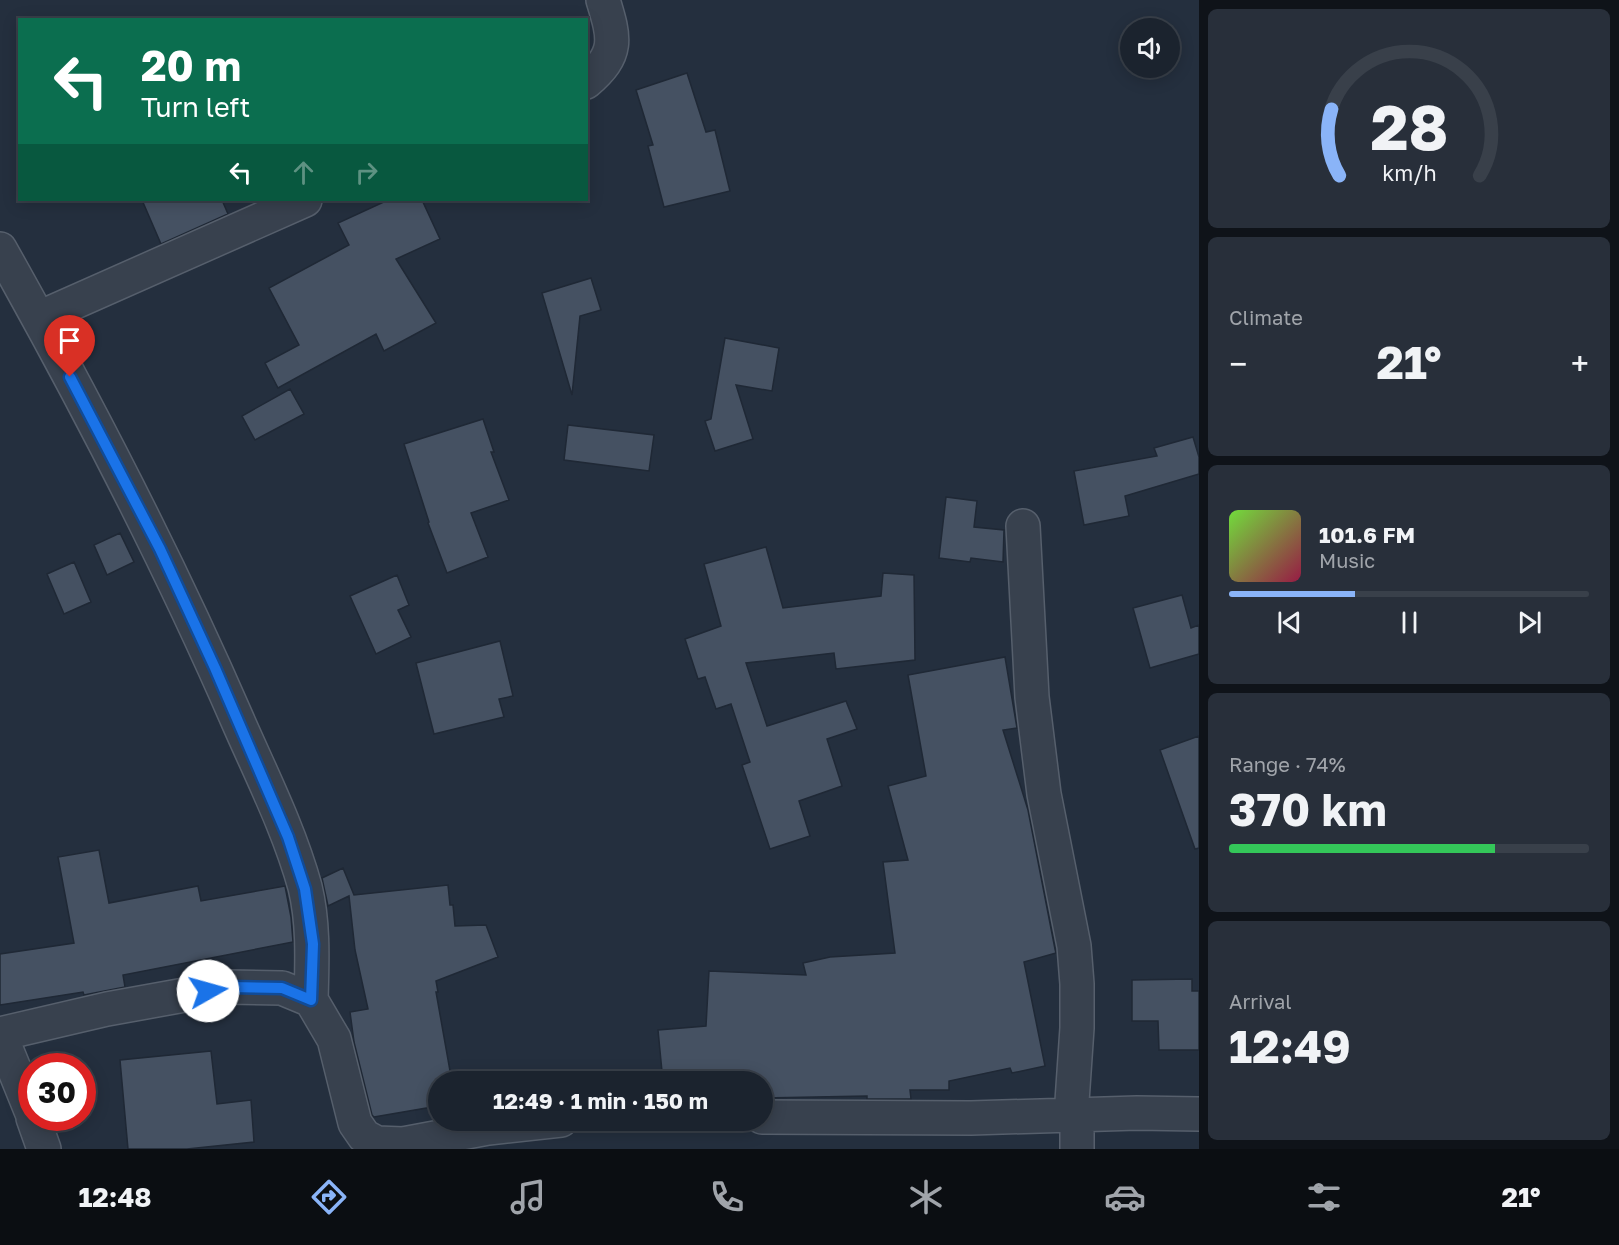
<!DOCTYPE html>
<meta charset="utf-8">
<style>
body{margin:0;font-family:"Golos Text",sans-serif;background:#282f3a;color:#f1f3f6;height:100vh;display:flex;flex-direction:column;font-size:22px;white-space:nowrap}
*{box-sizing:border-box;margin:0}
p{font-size:20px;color:#a0a4aa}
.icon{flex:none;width:33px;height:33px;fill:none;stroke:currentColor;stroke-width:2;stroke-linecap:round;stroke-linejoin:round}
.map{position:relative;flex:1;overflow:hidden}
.details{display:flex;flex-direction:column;gap:9px;padding:9px;background:#0f1319;width:420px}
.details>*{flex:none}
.hud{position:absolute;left:18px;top:18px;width:570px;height:183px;border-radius:0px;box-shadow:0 3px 15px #0003,0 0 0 2px #39404a;background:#0b6e4f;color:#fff;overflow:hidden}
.controls{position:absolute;left:1120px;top:18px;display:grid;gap:12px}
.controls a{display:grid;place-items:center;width:60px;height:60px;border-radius:50%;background:#1b232e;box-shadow:0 3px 15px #0003,0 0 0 2px #39404a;font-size:30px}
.speed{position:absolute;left:18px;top:1053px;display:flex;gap:12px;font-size:30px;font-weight:700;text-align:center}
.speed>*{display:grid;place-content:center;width:78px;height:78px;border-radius:50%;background:#1b232e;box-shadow:0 3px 15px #0003,0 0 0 2px #39404a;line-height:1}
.speed .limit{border:9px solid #d22;background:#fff;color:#111}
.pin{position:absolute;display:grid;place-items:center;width:51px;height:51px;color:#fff;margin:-62px -26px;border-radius:50% 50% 50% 0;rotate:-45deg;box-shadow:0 0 6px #0007}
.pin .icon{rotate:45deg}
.me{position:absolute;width:66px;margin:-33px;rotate:83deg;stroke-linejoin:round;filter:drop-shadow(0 0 4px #0008)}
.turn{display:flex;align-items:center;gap:21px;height:126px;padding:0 24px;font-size:27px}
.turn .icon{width:78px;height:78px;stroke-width:2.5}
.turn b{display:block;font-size:42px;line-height:51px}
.lanes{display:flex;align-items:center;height:57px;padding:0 24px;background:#0003;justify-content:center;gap:30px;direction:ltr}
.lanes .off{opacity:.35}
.big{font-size:45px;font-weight:700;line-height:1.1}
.details .tile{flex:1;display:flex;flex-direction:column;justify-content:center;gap:9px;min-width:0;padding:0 21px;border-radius:9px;background:#282f3a}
.details .dial{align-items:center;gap:0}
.dial svg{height:156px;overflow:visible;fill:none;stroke:#39404a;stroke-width:7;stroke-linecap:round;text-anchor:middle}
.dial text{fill:#f1f3f6;stroke:none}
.song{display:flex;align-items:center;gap:18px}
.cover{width:72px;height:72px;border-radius:9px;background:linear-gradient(135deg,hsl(100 70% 55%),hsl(340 70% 35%))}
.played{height:6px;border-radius:3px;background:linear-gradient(90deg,#8ab4f8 35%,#39404a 35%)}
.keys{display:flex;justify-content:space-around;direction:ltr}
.heat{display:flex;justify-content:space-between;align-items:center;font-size:33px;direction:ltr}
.charge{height:9px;border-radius:4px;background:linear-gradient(90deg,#34c759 74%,#39404a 0)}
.trip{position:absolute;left:428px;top:1071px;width:345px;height:60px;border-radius:30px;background:#1b232e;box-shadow:0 3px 15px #0003,0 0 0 2px #39404a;font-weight:700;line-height:60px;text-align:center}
.menu{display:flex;height:96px;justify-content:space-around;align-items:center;background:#0b0e12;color:#a0a4aa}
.menu .icon{width:42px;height:42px}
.menu .current{color:#8ab4f8}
.menu b{font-size:27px;color:#f1f3f6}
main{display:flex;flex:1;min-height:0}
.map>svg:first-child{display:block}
.building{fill:#455162;stroke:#1f2835;stroke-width:1.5}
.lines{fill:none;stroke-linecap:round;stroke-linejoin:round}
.street-casing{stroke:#565f6c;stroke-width:36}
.street{stroke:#38414e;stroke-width:33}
.route-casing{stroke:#114b97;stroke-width:15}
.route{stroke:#1a73e8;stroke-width:10}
</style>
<main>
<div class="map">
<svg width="1199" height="1149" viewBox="0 0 1199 1149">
<rect width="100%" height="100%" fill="#242f3e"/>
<!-- building -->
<path class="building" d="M687,73L706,132L715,130L730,191L664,207L648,146L653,145L636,90Z
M142,200H222L228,214L161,244Z
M388,200H422L440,239L396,259L436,323L384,351L376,334L278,388L265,363L299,345L269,288L349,245L338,223Z
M591,278L601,310L580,316L572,395L542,293Z
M725,338L779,348L772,391L736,385L753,439L715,451L705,421L711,419Z
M290,389L304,414L255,440L242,416Z
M483,419L494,452H491L509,500L471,513L488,557L447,573L428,523L429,522L404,444Z
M568,425L654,435L649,471L564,460Z
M1193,437L1199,457V474L1125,496L1129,516L1084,525L1074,471L1157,456L1154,448Z
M946,497L977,501L974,527L1004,530L1003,562L971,558L970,562L939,558Z
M120,533L134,562L107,575L94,545Z
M766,547L783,608L881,596L883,573L914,575L915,660L836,669L834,653L746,663L767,726L846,701L857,729L827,739L842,786L799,801L810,836L770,849L742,765L750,762L731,704L716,709L705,677L698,679L685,639L721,626L704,564Z
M74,562L91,602L64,614L47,574Z
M397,575L409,605L398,610L411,637L376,654L350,596Z
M1182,595L1191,628L1199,625V654L1150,668L1133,608Z
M500,641L513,696L499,699L504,717L434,734L416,663Z
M1005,657L1017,728L1003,730L1028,810L1055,949L1056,953L1024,962L1045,1066L1012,1073L1010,1068L949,1081V1090H910L911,1099H867V1096L762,1098V1082H663L658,1030L706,1026L709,971L806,975L803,963L830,957L895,953L883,862L908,860L888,786L926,776L908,675Z
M1199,736V848L1195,849L1160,750Z
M99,850L109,903L198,886L201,901L285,886L291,917L293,942L123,975L125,987L84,995L83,992L0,1005V954L74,943L58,857Z
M343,868L354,895L448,885L450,905H453L455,926L486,925L498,957L436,981L438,992H436L452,1082H438V1106L374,1117L372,1115L354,1042L350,1012L368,1009L355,950L349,896L328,906L322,878Z
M1192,979V991H1199V1050H1159L1158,1021H1132V980Z
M211,1051L217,1104L251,1100L254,1142L187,1149H128L120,1060Z"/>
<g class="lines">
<defs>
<path id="street" d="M586,82C619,54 615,39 603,0
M0,249C86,402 167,558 237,719C261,774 289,829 305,887C314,924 312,963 311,1000
M39,318L305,200
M1023,526L1032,697L1044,794L1074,946L1077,984V1028L1071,1116
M0,1034L107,1009L229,987L282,988L311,1000L334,1039L355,1123L364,1136L377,1143L403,1144L488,1128L561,1120
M0,1034L32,1113
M762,1117L971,1118L1137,1113L1199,1114
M33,1118L44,1149
M1077,1149V1116"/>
</defs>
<!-- street casing -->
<use href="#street" class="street-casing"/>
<!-- street -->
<use href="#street" class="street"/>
</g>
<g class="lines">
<defs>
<path id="route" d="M70,377L160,549L215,668L288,837L305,889L313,944L311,1000L282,988L229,987L208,991"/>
</defs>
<!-- route casing -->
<use href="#route" class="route-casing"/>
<!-- route -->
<use href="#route" class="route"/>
</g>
</svg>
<div class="controls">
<a><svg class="icon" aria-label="sound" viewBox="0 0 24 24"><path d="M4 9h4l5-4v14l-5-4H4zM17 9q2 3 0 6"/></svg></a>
</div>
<div class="speed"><div class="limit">30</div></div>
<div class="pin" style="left:70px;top:377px;background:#d93025"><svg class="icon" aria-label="arrive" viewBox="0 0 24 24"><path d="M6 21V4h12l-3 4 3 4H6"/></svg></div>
<svg class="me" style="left:208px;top:991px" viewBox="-20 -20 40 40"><circle r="19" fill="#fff"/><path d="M0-13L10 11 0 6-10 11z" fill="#1a73e8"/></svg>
<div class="trip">12:49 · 1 min · 150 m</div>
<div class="hud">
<div class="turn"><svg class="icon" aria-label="left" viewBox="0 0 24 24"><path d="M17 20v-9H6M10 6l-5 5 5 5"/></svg><div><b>20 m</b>Turn left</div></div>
<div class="lanes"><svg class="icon" aria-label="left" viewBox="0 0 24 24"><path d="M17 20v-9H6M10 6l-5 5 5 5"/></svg><svg class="icon off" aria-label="ahead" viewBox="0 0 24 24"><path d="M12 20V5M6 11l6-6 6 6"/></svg><svg class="icon off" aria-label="right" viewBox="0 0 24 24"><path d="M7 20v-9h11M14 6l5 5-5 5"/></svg></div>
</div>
</div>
<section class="details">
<div class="tile dial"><svg viewBox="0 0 100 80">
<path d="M14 69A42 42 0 1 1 86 69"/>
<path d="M14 69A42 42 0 0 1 10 35" stroke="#8ab4f8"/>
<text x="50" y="56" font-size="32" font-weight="700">28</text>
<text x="50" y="72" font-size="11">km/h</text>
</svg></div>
<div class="tile"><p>Climate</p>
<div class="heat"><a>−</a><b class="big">21°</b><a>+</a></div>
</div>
<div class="tile">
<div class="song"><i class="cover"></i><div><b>101.6 FM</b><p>Music</p></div></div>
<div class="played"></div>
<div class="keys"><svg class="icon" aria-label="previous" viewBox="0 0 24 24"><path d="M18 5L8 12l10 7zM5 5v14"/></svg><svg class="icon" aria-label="pause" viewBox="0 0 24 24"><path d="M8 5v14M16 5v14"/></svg><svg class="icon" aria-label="next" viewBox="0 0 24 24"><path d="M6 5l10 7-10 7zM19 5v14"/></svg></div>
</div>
<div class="tile"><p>Range · 74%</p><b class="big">370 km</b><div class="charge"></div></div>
<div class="tile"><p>Arrival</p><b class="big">12:49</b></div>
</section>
</main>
<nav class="menu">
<b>12:48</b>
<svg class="icon current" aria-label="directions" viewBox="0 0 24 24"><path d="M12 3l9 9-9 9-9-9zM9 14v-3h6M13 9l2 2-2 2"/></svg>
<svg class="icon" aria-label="music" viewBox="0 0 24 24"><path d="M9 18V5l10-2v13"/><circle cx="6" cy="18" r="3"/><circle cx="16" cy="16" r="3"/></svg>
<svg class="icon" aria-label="phone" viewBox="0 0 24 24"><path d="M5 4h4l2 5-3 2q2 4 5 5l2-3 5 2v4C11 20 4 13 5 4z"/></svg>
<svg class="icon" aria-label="climate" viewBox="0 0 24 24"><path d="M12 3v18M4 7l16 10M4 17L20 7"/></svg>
<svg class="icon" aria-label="car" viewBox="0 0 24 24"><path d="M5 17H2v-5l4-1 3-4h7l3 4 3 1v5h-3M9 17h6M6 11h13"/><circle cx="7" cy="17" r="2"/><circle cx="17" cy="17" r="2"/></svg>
<svg class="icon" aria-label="filters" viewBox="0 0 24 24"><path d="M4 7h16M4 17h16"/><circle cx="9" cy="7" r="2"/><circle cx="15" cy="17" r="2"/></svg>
<b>21°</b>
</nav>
